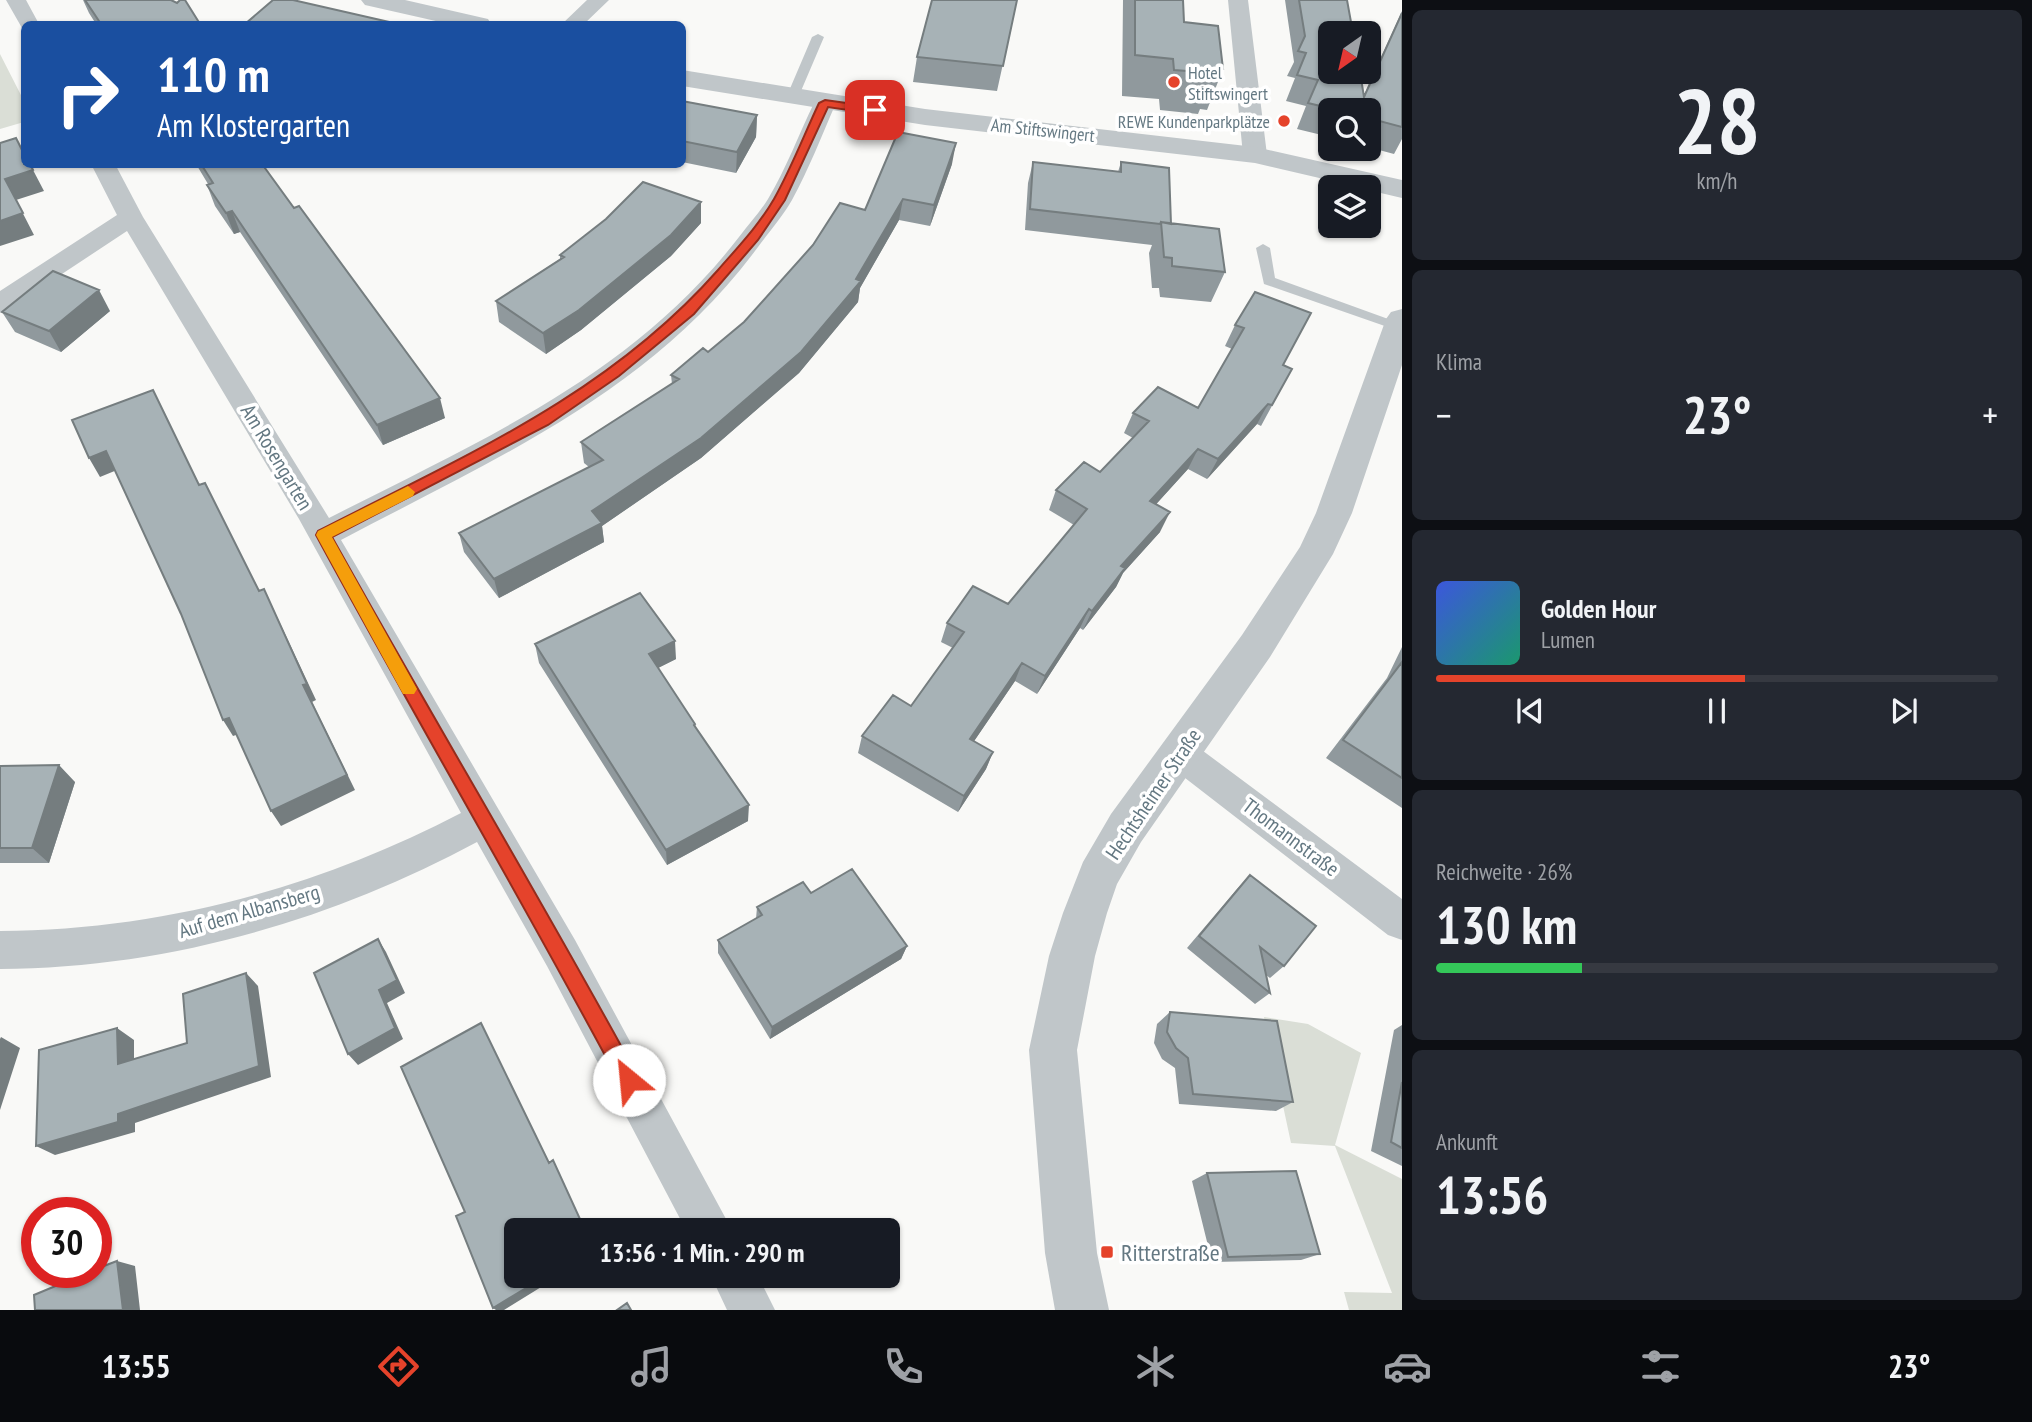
<!DOCTYPE html>
<html lang="de">
<meta charset="utf-8">
<style>
body{margin:0;font-family:"PT Sans Narrow",sans-serif;background:#242831;color:#f1f3f6;height:100vh;display:flex;flex-direction:column;font-size:26px;white-space:nowrap}
*{box-sizing:border-box;margin:0}
p{font-size:23px;color:#9ea1a6}
.icon{flex:none;width:38px;height:38px;fill:none;stroke:currentColor;stroke-width:2;stroke-linecap:round;stroke-linejoin:round}
.map{position:relative;flex:1;overflow:hidden}
.details{display:flex;flex-direction:column;gap:10px;padding:10px;background:#0d0f14;width:630px}
.details>*{flex:none}
.guide{position:absolute;left:21px;top:21px;width:665px;height:147px;border-radius:10px;box-shadow:0 2px 5px #0004;background:#1a4fa0;color:#fff;overflow:hidden}
.needle{width:46px;rotate:214deg}
.fabs{position:absolute;left:1318px;top:21px;display:grid;gap:14px}
.fabs a{display:grid;place-items:center;width:63px;height:63px;border-radius:10px;background:#171b24;box-shadow:0 2px 5px #0004;font-size:35px}
.speed{position:absolute;left:21px;top:1197px;display:flex;gap:14px;font-size:35px;font-weight:700;text-align:center}
.speed>*{display:grid;place-content:center;width:91px;height:91px;border-radius:50%;background:#171b24;box-shadow:0 2px 5px #0004;line-height:1}
.speed .limit{border:10px solid #d22;background:#fff;color:#111}
.pin{position:absolute;display:grid;place-items:center;width:60px;height:60px;color:#fff;margin:-30px;border-radius:14px;box-shadow:0 4px 10px #0006}
.me{position:absolute;width:77px;margin:-38px;rotate:332deg;stroke-linejoin:round;filter:drop-shadow(0 0 5px #0008)}
.turn{display:flex;align-items:center;gap:24px;height:147px;padding:0 21px;font-size:32px}
.turn .icon{width:91px;height:91px;stroke-width:2.5}
.turn b{display:block;font-size:49px;line-height:60px}
.big{font-size:52px;font-weight:600;line-height:1.1}
.details .card{flex:1;display:flex;flex-direction:column;justify-content:center;gap:10px;min-width:0;padding:0 24px;border-radius:10px;background:#242831}
.details .dial{align-items:center;gap:0}
.dial b{font-size:91px;line-height:1}
.song{display:flex;align-items:center;gap:21px}
.cover{width:84px;height:84px;border-radius:10px;background:linear-gradient(135deg,hsl(230 70% 55%),hsl(160 70% 35%))}
.played{height:7px;border-radius:4px;background:linear-gradient(90deg,#e5432b 55%,#363941 55%)}
.keys{display:flex;justify-content:space-around;direction:ltr}
.heat{display:flex;justify-content:space-between;align-items:center;font-size:38px;direction:ltr}
.charge{height:10px;border-radius:5px;background:linear-gradient(90deg,#34c759 26%,#363941 0)}
.trip{position:absolute;left:504px;top:1218px;width:396px;height:70px;border-radius:10px;background:#171b24;box-shadow:0 2px 5px #0004;font-weight:600;line-height:70px;text-align:center}
.tabs{display:flex;height:112px;justify-content:space-around;align-items:center;background:#090b0e;color:#9ea1a6}
.tabs .icon{width:49px;height:49px}
.tabs .active{color:#e5432b}
.tabs b{font-size:32px;color:#f1f3f6}
main{display:flex;flex:1;min-height:0}
.map>svg:first-child{display:block}
.green{fill:#daded6}
.lines{fill:none;stroke-linecap:round;stroke-linejoin:round}
.service{fill:#c0c6c9;fill-rule:evenodd}
.minor{fill:#c0c6c9;fill-rule:evenodd}
.tertiary{fill:#c0c6c9;fill-rule:evenodd}
.wall{fill:#90999d}
.shaded-wall{fill:#757d7f}
.building{fill:#a7b2b6;stroke:#757d7f;stroke-width:2}
.route{fill:#e5432b;stroke:#952c1c;stroke-width:2}
.slow{fill:#f59e0b}
.poi-dot{fill:#e5432b;stroke:#fff;stroke-width:2.5}
.labels{text-anchor:middle;dominant-baseline:central;stroke-width:7;stroke-linejoin:round;paint-order:stroke}
.far-poi-label{font-size:18px;fill:#647882;stroke:#fff;text-anchor:start}
.far-street-label{font-size:18px;fill:#647882;stroke:#fff}
.street-label{font-size:21px;fill:#647882;stroke:#fff}
.near-poi-label{font-size:24px;fill:#647882;stroke:#fff;text-anchor:start}
</style>
<main>
<div class="map">
<svg width="1402" height="1310" viewBox="0 0 1402 1310">
<rect width="100%" height="100%" fill="#f9f9f7"/>
<!-- green -->
<path class="green" d="M0,54L24,101V122L0,129Z
M1264,1017L1308,1024L1361,1053L1335,1145L1402,1179V1310H1349L1344,1292L1392,1293L1335,1146L1291,1143Z"/>
<g class="lines">
<!-- service -->
<path class="service" d="M818,34L824,37L798,98L788,101L786,98L812,37Z
M1263,244L1270,248L1275,278L1402,324V332L1264,284L1256,248Z"/>
<!-- minor -->
<path class="minor" d="M6,0H26L39,24H24V29L22,28Z
M587,0H609L584,24H562Z
M1228,0H1248L1267,155L1263,160H1247L1243,155Z
M825,96L833,98L836,103C822,135 809,169 792,200C783,216 769,232 758,247C651,392 496,458 341,540L575,940L732,1230H686L547,966L477,842C330,921 167,968 0,969V931C162,930 317,888 461,813L299,519L127,231L9,309L0,312V291L117,215L91,164H115L143,217L329,518C481,440 632,376 739,237C749,224 760,212 768,199C786,169 799,134 814,103L817,98Z
M1179,738L1191,742L1402,899V940L1388,935L1167,764L1161,753L1167,742Z
M711,1276H758L775,1310H727Z"/>
<!-- tertiary -->
<path class="tertiary" d="M361,0H405L488,19L491,24H449L365,5Z
M682,70L925,109L1255,147L1402,180V198L1368,190V187H1358L1255,163L925,125L682,86Z
M1402,309V365L1352,513L1333,554L1270,657L1141,842L1117,884L1107,913L1095,956L1077,1050L1097,1253L1109,1310H1055L1045,1253L1029,1050L1049,956L1063,913L1083,862L1111,814L1242,635L1300,547L1316,513L1386,319L1391,312Z"/>
</g>
<!-- wall -->
<path class="wall" d="M83,0H171L200,24H96L89,13Z
M1017,0L997,91L913,82L917,57Z
M1123,0H1183L1184,22L1223,69L1207,110L1200,109L1198,114L1160,110L1159,99L1122,96Z
M1285,0H1347L1364,95L1402,11V139L1394,154L1368,147V110H1330V137L1297,129L1306,106L1286,101L1295,78L1287,76L1294,62Z
M682,101L757,115L756,137L736,173L682,162Z
M1033,162L1118,172L1121,162L1171,224L1225,272L1211,302L1160,297L1159,288H1152L1149,253L1152,245L1025,230L1028,183Z
M196,164H262L445,418L383,445L240,232L234,234L215,206L207,185L208,184Z
M952,164L930,226L899,220L860,288L858,302L799,373L701,458L602,526L604,542L499,598L464,552L459,533L589,467L584,463L581,442L672,384L671,375L708,352L744,322L865,210Z
M701,223L671,256L581,330L546,354L499,322L496,301L560,259V255Z
M1255,292L1283,365L1292,369L1261,426L1257,424L1207,479L1188,469L1156,504L1160,532L1123,573L1116,587L1083,630L1080,628L1037,694L1015,681L974,741L993,752L986,769L958,812L858,753L862,736L911,706L953,648L941,642L947,623L1008,604L1074,525L1049,510L1056,490L1100,472L1133,438L1124,433L1133,413L1198,408L1232,349L1225,346L1235,325Z
M110,311L61,352L15,332L2,312Z
M535,644L676,659L658,668L695,724L696,728L748,821L667,865L539,663Z
M1402,647V808L1326,758L1387,678Z
M0,766L75,782L49,863H0Z
M1250,875L1284,966L1270,978L1266,975L1270,993L1255,1004L1187,948L1237,889Z
M811,893L907,946L901,959L770,1039L718,953V940L756,919L757,907Z
M1170,1012L1293,1102L1276,1111L1179,1104L1175,1068L1162,1059L1154,1043L1157,1024Z
M1402,1025V1166L1371,1151L1394,1030Z
M1207,1173L1320,1254L1301,1260L1212,1262L1192,1181Z"/>
<!-- shaded-wall -->
<path class="shaded-wall" d="M757,115L756,137L736,173L737,152Z
M956,143L952,164L930,226L934,205Z
M33,170L44,191L16,200L34,235L0,246V221L5,179Z
M903,199L899,220L860,288L858,302L799,373L701,458L602,526L604,542L499,598L494,579L592,511L856,279Z
M701,202V223L671,256L581,330L546,354L543,333Z
M232,211L240,232L234,234L226,213Z
M99,290L110,311L61,352L49,331Z
M440,398L445,418L383,445L377,425Z
M1268,404L1257,424L1207,479L1218,459Z
M1198,449L1188,469L1141,521L1150,501Z
M106,451L117,470L100,477L89,458Z
M1170,512L1160,532L1123,573L1116,587L1083,630L1092,611L1121,566Z
M264,589L316,700L312,702L355,790L281,826L271,811L303,685Z
M1089,609L1080,628L1037,694L1045,676Z
M675,641L676,659L650,672L649,654Z
M1022,663L1015,681L964,756L970,739Z
M229,718L239,734L233,736L223,720Z
M993,752L986,769L958,812L964,796Z
M59,765L75,782L49,863L32,848Z
M749,805L748,821L667,865L666,850Z
M378,939L386,952L405,993L387,1003L403,1039L358,1065L348,1054Z
M907,946L901,959L770,1039L772,1027Z
M246,973L258,986L271,1077L135,1123V1132L55,1155L36,1146L118,1114L259,1066Z
M117,1028L134,1040V1075L118,1064Z
M1,1037L20,1048L0,1110V1039Z
M117,1261L135,1266L140,1310H123Z
M546,1276H559L504,1310H496L493,1308Z"/>
<!-- building -->
<path class="building" d="M85,0H171L177,3L180,0H185L200,24H101Z
M273,0H293L398,24H245Z
M932,0H1017L1003,66L917,57Z
M1135,0H1183L1184,22L1218,26L1223,69L1213,68V73L1174,70L1173,59L1135,55Z
M1299,0H1347L1353,33H1330V72H1360L1364,97L1402,13V127L1368,118V110H1337L1308,103L1318,80L1297,75L1306,53L1298,51L1305,36Z
M682,101L757,115L737,152L682,141Z
M898,132L956,143L934,205L903,199L856,279L861,281L801,352L701,438L592,511L602,523L494,579L459,533L603,460L581,442L679,379L671,375L703,348L708,352L744,322L813,245L840,203L865,210Z
M16,138L24,154V164H30L33,170L5,179L23,213L0,221V143Z
M1033,162L1121,172V162L1169,168L1171,224L1161,222L1160,224L1030,209Z
M201,164H262L294,208L299,206L440,398L377,425L232,211L226,213L207,185L213,183Z
M643,182L701,202L671,235L579,310L543,333L496,301L564,257L560,255L606,219Z
M1161,222L1219,229L1225,272L1172,266V258L1164,257Z
M53,271L99,290L49,331L2,312Z
M1255,292L1311,313L1283,365L1292,369L1272,405L1268,404L1218,459L1198,449L1150,501L1170,512L1121,566L1125,568L1092,611L1089,609L1045,676L1022,663L970,739L993,752L964,796L862,736L893,695L911,706L964,632L947,623L973,586L1008,604L1087,509L1056,490L1084,462L1100,472L1149,421L1133,413L1158,387L1198,408L1244,328L1235,325Z
M153,390L199,485L205,483L259,591L264,589L307,684L303,685L347,775L271,811L229,718L223,720L181,614L106,451L89,458L72,420Z
M640,593L675,641L649,654L695,724L694,725L749,805L666,850L535,644Z
M1402,662V778L1343,740Z
M59,765L32,848H0V766Z
M852,869L907,946L772,1027L718,940L762,915L757,907L803,882L811,893Z
M1250,875L1316,926L1284,966L1260,947L1270,993L1199,936Z
M378,939L397,980L379,990L395,1028L348,1054L314,973Z
M246,973L259,1066L118,1114V1122L36,1146L39,1050L117,1028L118,1064L187,1043L183,994Z
M1170,1012L1277,1021L1293,1102L1193,1094L1188,1058L1176,1048L1167,1032Z
M481,1023L549,1163L553,1160L585,1230H516V1276H546L493,1308L456,1216L465,1212L401,1067Z
M1402,1082V1148L1391,1142Z
M1296,1171L1320,1254L1228,1257L1207,1173Z
M117,1261L123,1310H35L34,1295L89,1272H96V1269Z
M627,1303L631,1310H617Z"/>
<!-- route -->
<path class="route" d="M825,100L875,107L880,110L875,114L828,107L785,200L758,240L694,314L619,376L548,425L332,537C432,717 538,893 636,1073L639,1080L636,1087L629,1090L622,1087C523,901 416,720 316,535L318,531C464,456 608,395 718,270C738,247 759,225 774,199C791,169 804,135 819,103Z"/>
<!-- slow -->
<path class="slow" d="M408,486L415,492L413,496L332,537L417,689L414,694H403L316,535L318,531Z"/>
<!-- markers -->
<g class="poi-dot">
<circle cx="1174" cy="82" r="7"/>
<circle cx="1284" cy="121" r="7"/>
<rect x="1100" y="1245" width="14" height="14" rx="3.5"/>
</g>
<g class="labels">
<!-- far-poi labels -->
<g class="far-poi-label">
<text x="1188" y="72">Hotel<tspan x="1188" dy="21">Stiftswingert</tspan></text>
<text x="1270" y="121" text-anchor="end">REWE Kundenparkplätze</text>
</g>
<!-- far-street labels -->
<g class="far-street-label">
<text transform="translate(1043 130) rotate(6)">Am Stiftswingert</text>
</g>
<!-- street labels -->
<g class="street-label">
<text transform="translate(277 457) rotate(59)">Am Rosengarten</text>
<text transform="translate(1153 794) rotate(-56)">Hechtsheimer Straße</text>
<text transform="translate(1291 837) rotate(37)">Thomannstraße</text>
<text transform="translate(249 911) rotate(-16)">Auf dem Albansberg</text>
</g>
<!-- near-poi labels -->
<g class="near-poi-label">
<text x="1121" y="1252">Ritterstraße</text>
</g>
</g>
</svg>
<div class="fabs">
<a><svg class="needle" viewBox="-14 -14 28 28"><path d="M0-13l5 13h-10z" fill="#e53935"/><path d="M0 13l5-13h-10z" fill="#9ea1a6"/></svg></a>
<a><svg class="icon" aria-label="search" viewBox="0 0 24 24"><circle cx="10" cy="10" r="6"/><path d="M15 15l6 6"/></svg></a>
<a><svg class="icon" aria-label="layers" viewBox="0 0 24 24"><path d="M12 4l9 5-9 5-9-5zM3 14l9 5 9-5"/></svg></a>
</div>
<div class="speed"><div class="limit">30</div></div>
<div class="pin" style="left:875px;top:110px;background:#d93025"><svg class="icon" aria-label="arrive" viewBox="0 0 24 24"><path d="M6 21V4h12l-3 4 3 4H6"/></svg></div>
<svg class="me" style="left:629px;top:1080px" viewBox="-20 -20 40 40"><circle r="19" fill="#fff"/><path d="M0-13L10 11 0 6-10 11z" fill="#e5432b"/></svg>
<div class="trip">13:56 · 1 Min. · 290 m</div>
<div class="guide">
<div class="turn"><svg class="icon" aria-label="right" viewBox="0 0 24 24"><path d="M7 20v-9h11M14 6l5 5-5 5"/></svg><div><b>110 m</b>Am Klostergarten</div></div>
</div>
</div>
<section class="details">
<div class="card dial"><b>28</b><p>km/h</p></div>
<div class="card"><p>Klima</p>
<div class="heat"><a>−</a><b class="big">23°</b><a>+</a></div>
</div>
<div class="card">
<div class="song"><i class="cover"></i><div><b>Golden Hour</b><p>Lumen</p></div></div>
<div class="played"></div>
<div class="keys"><svg class="icon" aria-label="previous" viewBox="0 0 24 24"><path d="M18 5L8 12l10 7zM5 5v14"/></svg><svg class="icon" aria-label="pause" viewBox="0 0 24 24"><path d="M8 5v14M16 5v14"/></svg><svg class="icon" aria-label="next" viewBox="0 0 24 24"><path d="M6 5l10 7-10 7zM19 5v14"/></svg></div>
</div>
<div class="card"><p>Reichweite · 26%</p><b class="big">130 km</b><div class="charge"></div></div>
<div class="card"><p>Ankunft</p><b class="big">13:56</b></div>
</section>
</main>
<nav class="tabs">
<b>13:55</b>
<svg class="icon active" aria-label="directions" viewBox="0 0 24 24"><path d="M12 3l9 9-9 9-9-9zM9 14v-3h6M13 9l2 2-2 2"/></svg>
<svg class="icon" aria-label="music" viewBox="0 0 24 24"><path d="M9 18V5l10-2v13"/><circle cx="6" cy="18" r="3"/><circle cx="16" cy="16" r="3"/></svg>
<svg class="icon" aria-label="phone" viewBox="0 0 24 24"><path d="M5 4h4l2 5-3 2q2 4 5 5l2-3 5 2v4C11 20 4 13 5 4z"/></svg>
<svg class="icon" aria-label="climate" viewBox="0 0 24 24"><path d="M12 3v18M4 7l16 10M4 17L20 7"/></svg>
<svg class="icon" aria-label="car" viewBox="0 0 24 24"><path d="M5 17H2v-5l4-1 3-4h7l3 4 3 1v5h-3M9 17h6M6 11h13"/><circle cx="7" cy="17" r="2"/><circle cx="17" cy="17" r="2"/></svg>
<svg class="icon" aria-label="filters" viewBox="0 0 24 24"><path d="M4 7h16M4 17h16"/><circle cx="9" cy="7" r="2"/><circle cx="15" cy="17" r="2"/></svg>
<b>23°</b>
</nav>
